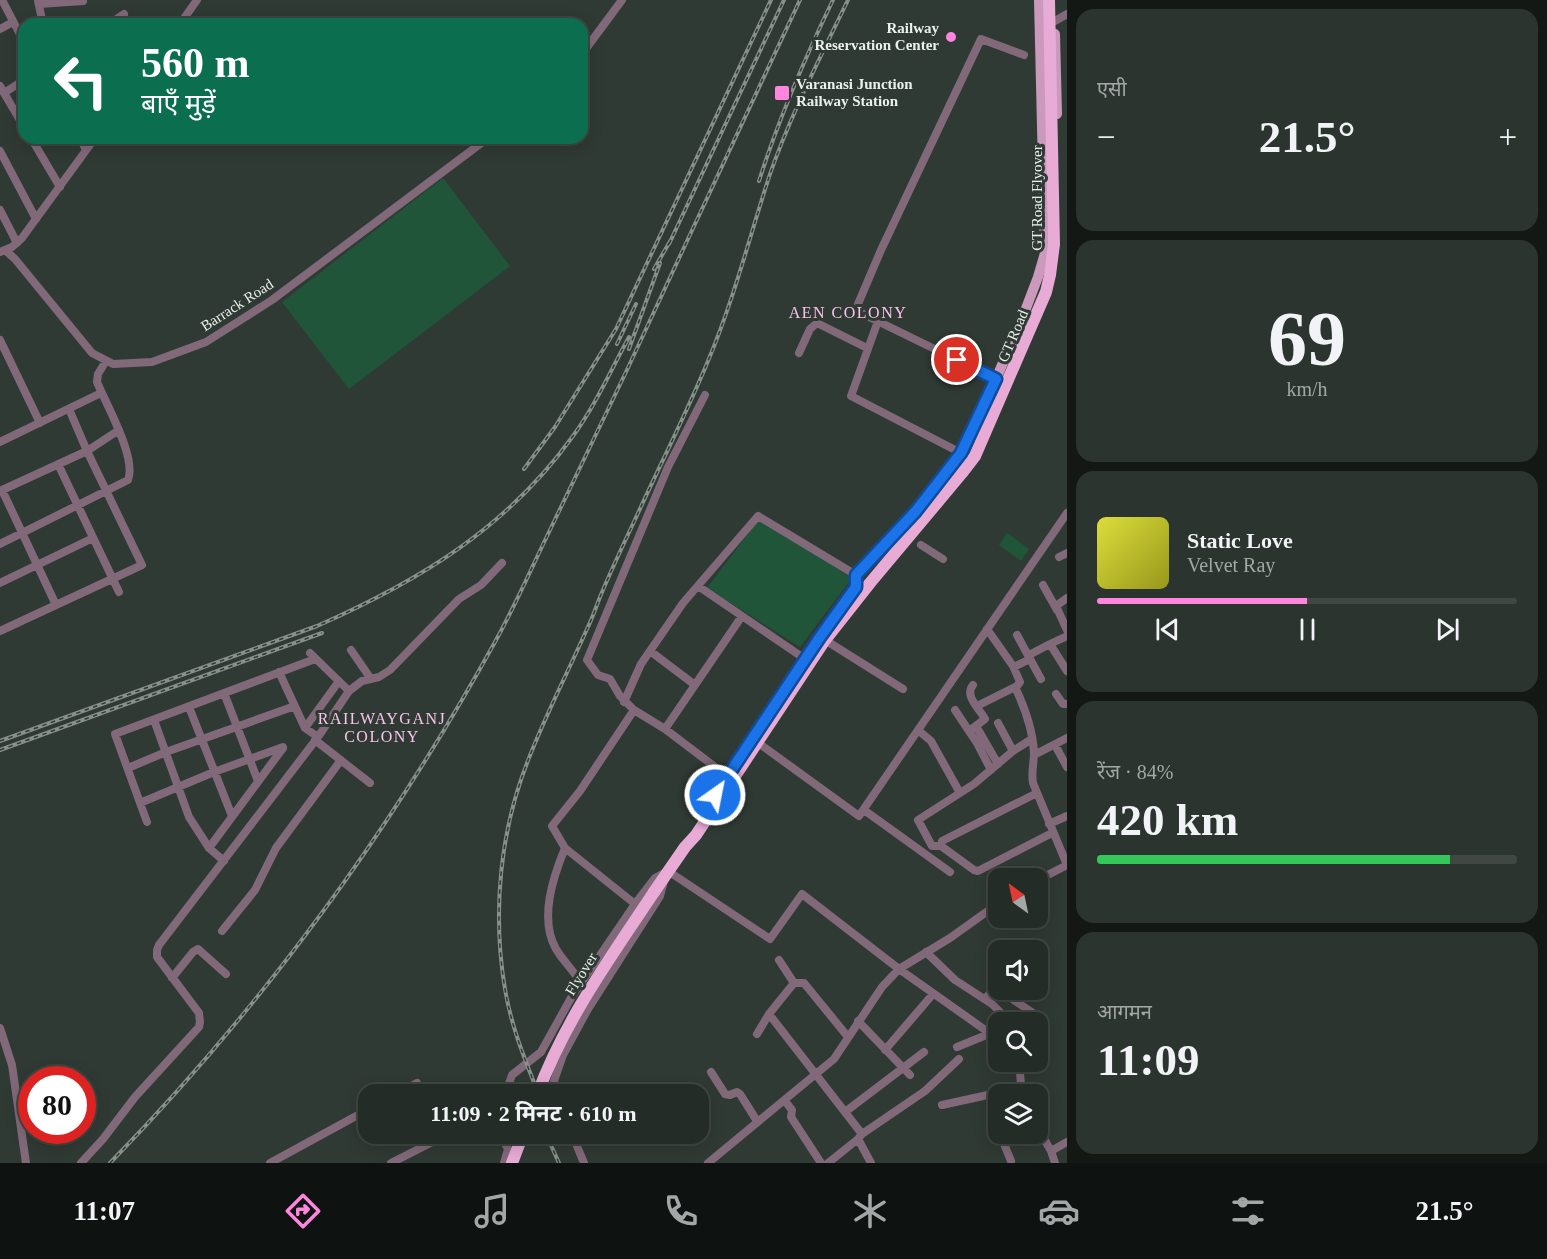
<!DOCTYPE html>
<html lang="hi">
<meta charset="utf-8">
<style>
body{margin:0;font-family:"Times New Roman","Noto Sans Devanagari",serif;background:#2c342f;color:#f1f3f6;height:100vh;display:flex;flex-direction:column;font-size:22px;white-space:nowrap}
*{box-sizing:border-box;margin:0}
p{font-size:20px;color:#a3a7a7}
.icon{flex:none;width:33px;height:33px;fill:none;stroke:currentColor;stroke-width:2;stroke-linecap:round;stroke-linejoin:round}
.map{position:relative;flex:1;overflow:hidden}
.sheet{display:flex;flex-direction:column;gap:9px;padding:9px;background:#141815;width:480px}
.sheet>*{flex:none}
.guide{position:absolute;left:18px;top:18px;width:570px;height:126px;border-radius:18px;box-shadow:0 3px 15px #0003,0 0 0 2px #414844;background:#0b6e4f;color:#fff;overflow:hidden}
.needle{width:39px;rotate:327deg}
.fabs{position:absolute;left:988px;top:868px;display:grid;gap:12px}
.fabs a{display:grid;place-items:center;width:60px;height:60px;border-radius:12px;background:#242c27;box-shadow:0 3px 15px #0003,0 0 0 2px #414844;font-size:30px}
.speed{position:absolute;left:18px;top:1066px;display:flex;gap:12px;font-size:30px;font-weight:700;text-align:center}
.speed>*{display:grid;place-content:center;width:78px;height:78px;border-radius:50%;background:#242c27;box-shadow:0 3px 15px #0003,0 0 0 2px #414844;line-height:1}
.speed .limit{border:9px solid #d22;background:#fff;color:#111}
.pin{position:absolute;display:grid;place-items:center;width:51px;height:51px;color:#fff;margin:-26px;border:3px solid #fff;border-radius:50%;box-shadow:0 2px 6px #0007}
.me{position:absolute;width:66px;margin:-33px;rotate:33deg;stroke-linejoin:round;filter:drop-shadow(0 0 4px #0008)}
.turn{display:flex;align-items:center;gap:21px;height:126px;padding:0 24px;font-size:27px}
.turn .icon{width:78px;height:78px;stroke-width:2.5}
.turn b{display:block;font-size:42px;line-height:51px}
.big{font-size:45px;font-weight:700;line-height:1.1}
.sheet .tile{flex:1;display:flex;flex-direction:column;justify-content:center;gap:9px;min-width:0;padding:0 21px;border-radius:18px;background:#2c342f}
.sheet .dial{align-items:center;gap:0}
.dial b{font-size:78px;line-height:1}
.song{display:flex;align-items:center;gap:18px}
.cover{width:72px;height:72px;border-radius:9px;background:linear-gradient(135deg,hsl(60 70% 55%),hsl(60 70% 35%))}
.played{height:6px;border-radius:3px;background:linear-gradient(90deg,#ff85df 50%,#414844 50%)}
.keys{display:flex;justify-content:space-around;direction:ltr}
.heat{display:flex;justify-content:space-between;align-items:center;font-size:33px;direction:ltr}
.charge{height:9px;border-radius:4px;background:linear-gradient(90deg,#34c759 84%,#414844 0)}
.trip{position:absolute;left:358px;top:1084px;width:351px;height:60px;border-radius:18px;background:#242c27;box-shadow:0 3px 15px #0003,0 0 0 2px #414844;font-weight:700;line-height:60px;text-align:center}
.tab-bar{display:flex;height:96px;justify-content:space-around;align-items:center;background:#0e1210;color:#a3a7a7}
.tab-bar .icon{width:42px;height:42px}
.tab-bar .active{color:#ff85df}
.tab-bar b{font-size:27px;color:#f1f3f6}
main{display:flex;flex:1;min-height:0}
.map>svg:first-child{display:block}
.garden{fill:#20553a}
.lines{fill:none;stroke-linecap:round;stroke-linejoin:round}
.minor{stroke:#82697a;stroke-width:8}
.major{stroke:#ca99bb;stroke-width:10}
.highway{stroke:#e7abd5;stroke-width:12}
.rail-casing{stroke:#87908b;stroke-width:4}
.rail{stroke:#303a34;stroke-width:1.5;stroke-dasharray:4.5;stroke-linecap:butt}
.highway-bridge{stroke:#e7abd5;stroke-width:12}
.route-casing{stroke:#114b97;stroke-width:15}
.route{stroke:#1a73e8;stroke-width:10}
.poi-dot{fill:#ff85df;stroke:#303a34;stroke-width:2}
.labels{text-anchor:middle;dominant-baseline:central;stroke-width:6;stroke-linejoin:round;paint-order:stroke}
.poi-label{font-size:15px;font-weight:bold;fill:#eaf1ed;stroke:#303a34;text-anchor:end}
.street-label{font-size:15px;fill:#eaf1ed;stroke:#303a34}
.neighbourhood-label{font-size:16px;letter-spacing:1.5px;fill:#fac3e9;stroke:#303a34}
</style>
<main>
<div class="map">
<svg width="1067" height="1163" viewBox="0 0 1067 1163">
<rect width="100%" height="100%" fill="#303a34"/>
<!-- garden -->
<path class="garden" d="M443,178L510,266L349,389L282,302Z
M759,519L852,578L800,647L707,588Z
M1007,533L1029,549L1021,561L999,545Z"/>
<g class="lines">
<!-- minor -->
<path class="minor" d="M2,0L24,42
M38,1L43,24
M39,4L83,1
M1055,21L1067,14
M109,24L124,14
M180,24L197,0
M0,29L13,22
M582,54L622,0
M0,86L24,127
M4,93L24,80
M31,138L60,187
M80,138L86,150
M0,151L36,219
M0,210L17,243
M5,250L15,259L92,353L113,364L152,362L206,342L272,300L488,138
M0,252L12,247L22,238L95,138
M878,321L851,396L961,453
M0,340L40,423
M799,353L810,329L817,323L867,348
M996,379L863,314L860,311L858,304L881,250L981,39L1024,55
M0,442L101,393
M58,464L119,592
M2,490L56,605
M0,491L87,451L119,430
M0,544L128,480C137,458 106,404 97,382L98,374L106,361
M921,545L943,559
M1059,557L1067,553
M0,583L93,538
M1043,585L1057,610
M698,586L805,659
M1067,598L1056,606L1067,630
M0,631L142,565L87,451L69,409
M1067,636L1050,644L1067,671
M825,640L903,689
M351,650L371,679
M650,651L695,685
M310,653L349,691
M1029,655L1050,644
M1030,659L1041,679
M1014,667L1030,659L1017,635
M279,672L305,728L318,737
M1015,687C1025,708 1033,730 1034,753C1034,763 1031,772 1033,783L1067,865
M224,693L258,781
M1056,694L1063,704H1067
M624,702L641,664L683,603L758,516L856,575
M977,706L1017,686L1020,682L1013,666L987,629
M189,707L232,816
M634,710L620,696L610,679L598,675L587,660L668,467L705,395
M955,710L977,743L991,770
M154,720L189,817L209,848L224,861
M998,723L1013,751
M976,726L998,764
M305,728L339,681
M665,729L742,616
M918,730L931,741L960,793
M969,731L985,719C979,708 964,696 973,685
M315,740L370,783
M757,742L859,816L1067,513
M1055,745L1067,767
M1034,755L1067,738
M128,768L166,752L295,706
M1037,793L942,841L941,846L974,870L978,871L1052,833
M140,803L214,772L283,747
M864,810L950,872
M147,822L115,734L315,659
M1049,824L1067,816
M941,846H932L918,820L974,784L1013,751L1032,739
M209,848L283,748
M565,848C553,877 539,919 556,949C563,961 574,971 581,983
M1038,880L1067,865
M635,904L565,848L552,826L580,791L634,710L665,729L727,776
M222,931L255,890L276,848L341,760
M926,952L955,980L992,1004L1011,1023
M779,960L794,983L769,1014L862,1134L858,1139L871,1163
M172,978L193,952L198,949L226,974
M794,983H804L848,1037
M985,999L994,989L999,990L1036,1015L1038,1019L1036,1023
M858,1021L910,1075
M0,1028L12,1065L26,1163
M757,1034L769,1014
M885,1050L933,994
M1019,1062L1022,1095
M711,1072L725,1094L730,1095L737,1092L740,1094L757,1121
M394,1095L417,1083L423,1095
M505,1095L512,1075L541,1052L571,998L635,904L655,878L668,871L770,939L802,894L899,969L988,1032L984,1036L957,1047
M557,1095L554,1081L563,1055L588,1009L660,896L664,881
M989,1095L999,1131
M785,1101L792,1110L791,1117L821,1163
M942,1105L1020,1088
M845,1112L924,1052
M1038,1128L1051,1151L1055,1163
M500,1134L508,1149L504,1163
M572,1134L584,1163
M862,1134L925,1091L959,1059
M1000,1134L1011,1161
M1051,1151L1067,1142
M81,1163L103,1139L135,1097L199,1027L200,1022L199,1013L157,957V950L159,945L318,737L349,691L362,681L379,677L390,670L459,599L481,585L502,563
M270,1163L369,1109
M391,1163L448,1134
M708,1163L834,1059L882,987L899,969L950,938L999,903
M828,1163L858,1139"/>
<!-- major -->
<path class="major" d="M1055,34L1057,114
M856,587V575L916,511L961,453L996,379L1025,311L1038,277L1045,253L1039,0"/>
<!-- highway -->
<path class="highway" d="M654,892L685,847L696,835L825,640L870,583L962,473L975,456L1046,292L1050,275L1054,244L1049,0
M512,1163L523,1134"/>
<defs>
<path id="rail" d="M759,181C779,118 804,60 833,0
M669,244L784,0
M654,269L672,238
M617,344L636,304
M629,349L660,263
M524,469L555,427L616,329L771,0
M0,741L317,626C419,581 507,528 573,436C595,406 611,370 629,337
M0,750L322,633
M539,1095C525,1060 511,1026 505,989C492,912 500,830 529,758C546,714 568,672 587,629C592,619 596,607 600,597C612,568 626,539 639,511C662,461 687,412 708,361C733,302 749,239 769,177C790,116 820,58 848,0
M546,1134L559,1163
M110,1163C261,1008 390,832 495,642C515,606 531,569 549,532C575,479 600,425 626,372C684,248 741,124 800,0"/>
</defs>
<!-- rail casing -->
<use href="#rail" class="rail-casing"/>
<!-- rail -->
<use href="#rail" class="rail"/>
<!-- highway-bridge -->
<path class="highway-bridge" d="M537,1095C566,1018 609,960 654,892"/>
</g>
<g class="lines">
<defs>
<path id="route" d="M715,795L820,637L856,587V575L916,511L961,453L996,379L957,360"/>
</defs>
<!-- route casing -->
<use href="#route" class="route-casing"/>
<!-- route -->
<use href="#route" class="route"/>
</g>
<!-- markers -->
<g class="poi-dot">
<circle cx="951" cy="37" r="6"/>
<rect x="774" y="85" width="16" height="16" rx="3"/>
</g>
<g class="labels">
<!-- poi labels -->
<g class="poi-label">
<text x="939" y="28">Railway<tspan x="939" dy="17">Reservation Center</tspan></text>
<text x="796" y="84" text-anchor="start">Varanasi Junction<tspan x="796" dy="17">Railway Station</tspan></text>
</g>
<!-- street labels -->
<g class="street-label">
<text transform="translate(1037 198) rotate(-90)">GT Road Flyover</text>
<text transform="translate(237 305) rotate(-33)">Barrack Road</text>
<text transform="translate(1013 336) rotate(-67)">GT Road</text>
<text transform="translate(581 974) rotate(-58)">Flyover</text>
</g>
<!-- neighbourhood labels -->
<g class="neighbourhood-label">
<text x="848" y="312">AEN COLONY</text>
<text x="382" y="718">RAILWAYGANJ<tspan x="382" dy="18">COLONY</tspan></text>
</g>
</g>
</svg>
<div class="fabs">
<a><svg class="needle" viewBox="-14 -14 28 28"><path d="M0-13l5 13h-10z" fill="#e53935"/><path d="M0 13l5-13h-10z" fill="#a3a7a7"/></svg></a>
<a><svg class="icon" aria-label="sound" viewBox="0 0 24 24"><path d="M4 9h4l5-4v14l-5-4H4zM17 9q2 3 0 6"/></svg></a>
<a><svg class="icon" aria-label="search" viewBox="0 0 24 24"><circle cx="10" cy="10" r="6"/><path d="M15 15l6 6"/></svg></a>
<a><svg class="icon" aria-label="layers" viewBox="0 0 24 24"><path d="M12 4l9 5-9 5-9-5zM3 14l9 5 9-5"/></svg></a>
</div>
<div class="speed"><div class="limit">80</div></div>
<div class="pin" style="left:957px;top:360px;background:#d93025"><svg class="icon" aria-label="arrive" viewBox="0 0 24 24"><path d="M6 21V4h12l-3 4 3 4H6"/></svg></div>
<svg class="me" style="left:715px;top:795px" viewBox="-20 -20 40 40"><circle r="17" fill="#1a73e8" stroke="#fff" stroke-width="3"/><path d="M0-11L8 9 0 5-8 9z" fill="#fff"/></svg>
<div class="trip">11:09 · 2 मिनट · 610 m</div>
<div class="guide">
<div class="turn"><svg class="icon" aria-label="left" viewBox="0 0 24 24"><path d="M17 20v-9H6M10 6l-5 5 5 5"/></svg><div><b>560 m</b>बाएँ मुड़ें</div></div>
</div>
</div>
<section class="sheet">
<div class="tile"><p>एसी</p>
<div class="heat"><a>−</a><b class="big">21.5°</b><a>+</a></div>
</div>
<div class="tile dial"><b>69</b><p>km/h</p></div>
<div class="tile">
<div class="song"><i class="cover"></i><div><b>Static Love</b><p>Velvet Ray</p></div></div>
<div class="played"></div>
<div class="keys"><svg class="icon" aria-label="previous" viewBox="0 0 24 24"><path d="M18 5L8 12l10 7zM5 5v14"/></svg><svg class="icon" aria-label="pause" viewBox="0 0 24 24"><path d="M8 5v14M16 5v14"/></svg><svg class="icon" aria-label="next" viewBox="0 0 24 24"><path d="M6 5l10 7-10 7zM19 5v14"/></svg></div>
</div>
<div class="tile"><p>रेंज · 84%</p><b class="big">420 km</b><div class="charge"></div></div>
<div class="tile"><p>आगमन</p><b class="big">11:09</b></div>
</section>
</main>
<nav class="tab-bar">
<b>11:07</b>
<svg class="icon active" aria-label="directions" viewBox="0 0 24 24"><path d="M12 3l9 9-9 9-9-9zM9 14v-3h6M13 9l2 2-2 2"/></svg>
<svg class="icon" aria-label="music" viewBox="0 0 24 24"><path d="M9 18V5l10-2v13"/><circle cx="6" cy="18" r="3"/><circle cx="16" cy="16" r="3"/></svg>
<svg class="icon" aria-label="phone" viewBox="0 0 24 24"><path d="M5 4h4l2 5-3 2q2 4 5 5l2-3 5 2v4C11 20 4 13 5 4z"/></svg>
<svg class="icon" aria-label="climate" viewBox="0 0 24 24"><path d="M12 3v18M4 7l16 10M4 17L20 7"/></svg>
<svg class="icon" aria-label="car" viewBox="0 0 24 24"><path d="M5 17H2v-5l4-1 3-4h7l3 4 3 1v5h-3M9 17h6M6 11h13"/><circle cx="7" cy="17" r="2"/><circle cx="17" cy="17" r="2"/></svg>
<svg class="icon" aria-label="filters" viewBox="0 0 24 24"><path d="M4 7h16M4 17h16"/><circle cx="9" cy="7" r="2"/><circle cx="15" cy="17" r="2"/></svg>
<b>21.5°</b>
</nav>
